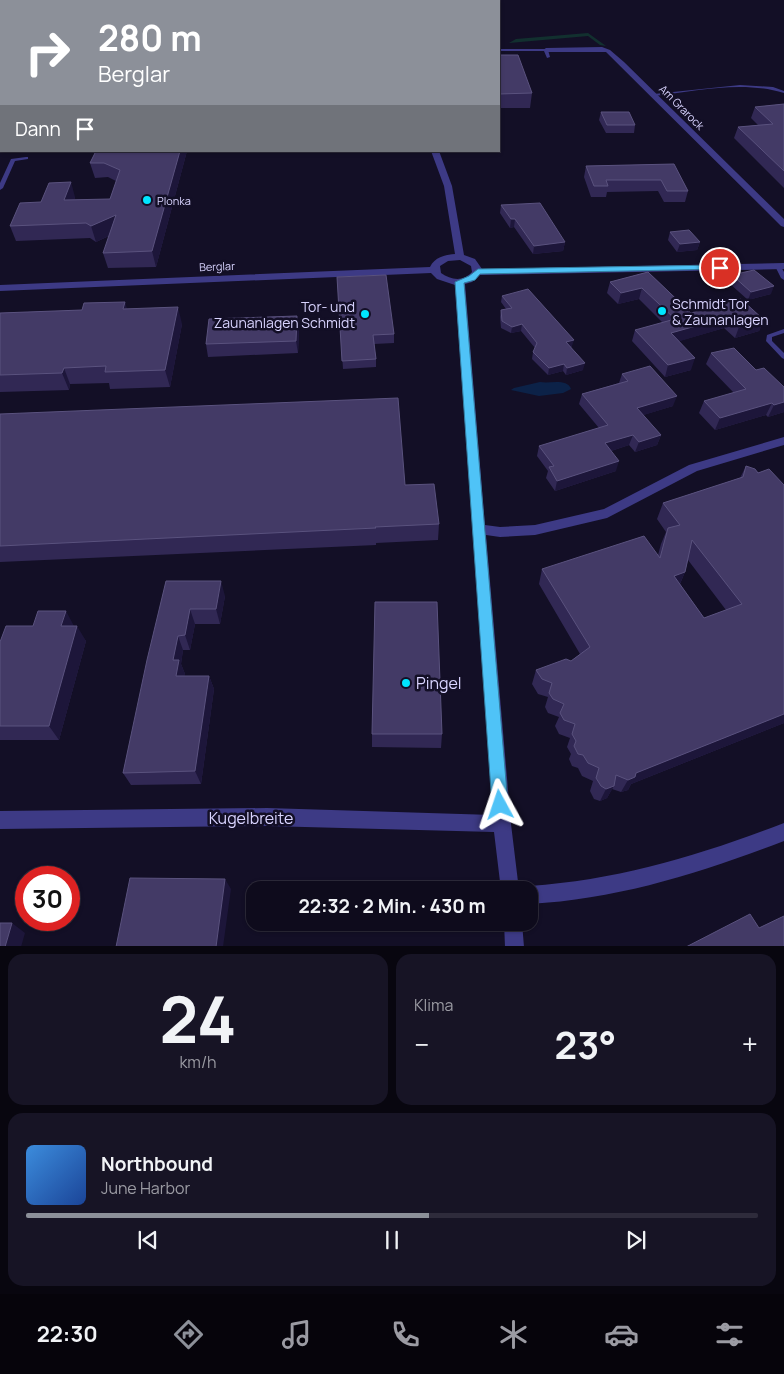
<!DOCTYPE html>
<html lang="de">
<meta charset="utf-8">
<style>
body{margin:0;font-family:Manrope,sans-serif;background:#171425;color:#f1f3f6;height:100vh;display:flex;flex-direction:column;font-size:19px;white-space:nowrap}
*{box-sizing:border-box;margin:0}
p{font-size:16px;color:#9b9ba3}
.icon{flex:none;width:28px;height:28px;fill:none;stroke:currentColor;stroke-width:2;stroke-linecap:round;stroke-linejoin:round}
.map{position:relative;height:946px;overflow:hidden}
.panel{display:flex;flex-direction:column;gap:8px;padding:8px;background:#08060f;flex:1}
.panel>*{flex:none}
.guide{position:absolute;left:0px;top:0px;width:500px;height:152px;box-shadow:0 1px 4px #0004,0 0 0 1px #2e2b3b;background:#8c9099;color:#fff;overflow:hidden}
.speed{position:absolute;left:15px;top:866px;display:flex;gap:10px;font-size:25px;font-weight:700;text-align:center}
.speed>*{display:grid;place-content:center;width:65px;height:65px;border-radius:50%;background:#0e0b1c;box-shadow:0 1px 4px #0004,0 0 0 1px #2e2b3b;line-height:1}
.speed .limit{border:8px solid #d22;background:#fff;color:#111}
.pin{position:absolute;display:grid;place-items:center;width:42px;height:42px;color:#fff;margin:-21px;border:2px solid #fff;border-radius:50%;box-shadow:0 1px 5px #0007}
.me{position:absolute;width:55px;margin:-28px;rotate:355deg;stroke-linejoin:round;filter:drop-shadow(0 0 4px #0008)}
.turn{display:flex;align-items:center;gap:18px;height:105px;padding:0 15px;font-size:22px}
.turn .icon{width:65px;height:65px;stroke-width:2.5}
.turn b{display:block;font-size:35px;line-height:42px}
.then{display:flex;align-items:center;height:48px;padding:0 15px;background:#0003;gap:10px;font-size:19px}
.big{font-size:38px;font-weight:700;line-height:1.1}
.panel .widget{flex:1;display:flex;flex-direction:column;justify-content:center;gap:8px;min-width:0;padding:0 18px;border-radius:15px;background:#171425}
.panel .dial{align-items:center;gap:0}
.dial b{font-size:65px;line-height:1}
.song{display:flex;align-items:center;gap:15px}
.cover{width:60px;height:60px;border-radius:8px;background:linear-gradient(135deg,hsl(210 70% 55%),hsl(220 70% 35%))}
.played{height:5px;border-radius:2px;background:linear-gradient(90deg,#8c9099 55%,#2e2b3b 55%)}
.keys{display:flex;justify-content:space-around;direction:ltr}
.heat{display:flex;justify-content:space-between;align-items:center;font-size:28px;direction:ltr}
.panel .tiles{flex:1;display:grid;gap:8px;grid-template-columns:1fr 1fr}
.widget:last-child{grid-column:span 2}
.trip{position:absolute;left:246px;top:881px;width:292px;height:50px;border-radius:15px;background:#0e0b1c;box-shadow:0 1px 4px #0004,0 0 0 1px #2e2b3b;font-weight:700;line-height:50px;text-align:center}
.tab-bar{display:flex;height:80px;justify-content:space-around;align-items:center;background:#06040b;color:#9b9ba3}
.tab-bar .icon{width:35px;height:35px}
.tab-bar .selected{color:#8c9099}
.tab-bar b{font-size:22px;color:#f1f3f6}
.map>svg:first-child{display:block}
.green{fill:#12302f}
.water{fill:#0c2248}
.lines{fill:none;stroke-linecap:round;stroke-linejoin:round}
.lane{fill:#3d3a85;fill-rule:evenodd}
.street{fill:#3d3a85;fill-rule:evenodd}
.wall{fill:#312854;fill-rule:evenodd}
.shaded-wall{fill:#1d163a}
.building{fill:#433a66;stroke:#5a527e;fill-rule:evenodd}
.route{fill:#4fc3f7;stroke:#337fa1}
.poi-dot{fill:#00e5ff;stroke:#130f26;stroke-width:2}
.labels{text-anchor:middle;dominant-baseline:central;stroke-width:5;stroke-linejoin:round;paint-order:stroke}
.far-street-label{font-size:11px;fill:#d9d4ff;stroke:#130f26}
.far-poi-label{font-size:11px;fill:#d9d4ff;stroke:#130f26;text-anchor:start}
.poi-label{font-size:14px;fill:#d9d4ff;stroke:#130f26;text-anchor:start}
.near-poi-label{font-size:16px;fill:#d9d4ff;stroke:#130f26;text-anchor:start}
.near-street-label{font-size:16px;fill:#d9d4ff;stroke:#130f26}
</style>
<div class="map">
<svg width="784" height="947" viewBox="0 0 784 947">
<rect width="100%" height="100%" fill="#130f26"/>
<!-- green -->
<path class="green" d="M588,33L606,46L600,45L588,36L509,43L516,39Z"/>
<!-- water -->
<path class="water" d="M540,382C550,384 567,378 571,389L563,393L539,396L511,390L514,388Z"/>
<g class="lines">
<!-- lane -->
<path class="lane" d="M499,49H546L548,50L550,57L547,58L544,51H499Z
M740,85L773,87L784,91V93C742,80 697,91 654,96L652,95L654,94Z
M26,157H28V159L15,161L3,188L0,190V183L11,159Z
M778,264L780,265L784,272V280L781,278L775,266Z
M784,329V333L772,337V341L784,353V359L782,358L766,341L767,335Z"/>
<!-- street -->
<path class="street" d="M323,0H329L330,1H324Z
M602,47L610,50L624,62L784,219V227L781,226L606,52H546L543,50L546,48Z
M431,151H439L452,186L464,255L475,259L482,269L784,263V269L480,275L472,282L465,284L485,525L500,527L535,525L604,509L689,465L784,437V445L697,471L607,518L535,535L500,537L486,535L511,824L519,890H501L494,832L267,826L0,829V811L267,808L493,815L455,285L437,279L431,273L0,291V285L430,267C435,257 444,255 455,254L444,186ZM460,260L471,266L472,272C463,282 451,280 441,273L440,266L448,261Z
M784,823V841C701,873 619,899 530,904V890H523L530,886C619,880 701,855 784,823Z
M504,922H522L524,947H505Z"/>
</g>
<!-- wall -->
<path class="wall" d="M499,55L532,93L530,108H499Z
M784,104V188L734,138L738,127L758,125L751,118L755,107Z
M601,112L635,125L634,133H606L599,120Z
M96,151H187L156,267L108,268L103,253L109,236L96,242L90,238L16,241L10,226L41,202L75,197L74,200L110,199L116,181L108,177L95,178L90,163Z
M674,164L688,191L685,202H664L658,191L607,192L606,197H591L584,177L586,166Z
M501,205L565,242L563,251L533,254L514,227L510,228L500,213Z
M670,232L700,242L697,250L677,252L668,240Z
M648,272L691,313L764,320L759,331L735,338L724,328L679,341L691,370L665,377L632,341L635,330L663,323L639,299L618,304L607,293L610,282Z
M732,275L771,294L748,300L729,283Z
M337,277L394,334V343L374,344L376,359V367L343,369Z
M502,296L572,346L571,347L583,370L566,375L563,371L548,375L532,359L533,352L535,348L521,331L511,333L501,328L500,317L501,310L506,309L501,302Z
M127,309L182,324L170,387L110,389L109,383L70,384L69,390L0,392V313Z
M299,329L298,353L208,357L206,344Z
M711,353L756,370L784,387V412L768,417L766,415L715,430L699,413L704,401L734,393L706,364Z
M622,374L673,406L643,415L661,435L657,445L635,452L629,445L611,451L616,471L555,491L546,478L548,471L537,456L539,446L599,428L579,404L582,394L619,383Z
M0,414L439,524L438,540L376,543V545L0,562Z
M746,466L784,485V723L631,784L628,790L621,792L612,789L607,798L600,801L594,799L590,791L593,781L582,776L578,768L572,766L569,759L571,754L567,747L570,738L559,734L555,726L559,717L548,713L545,707L548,697L538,694L532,684L536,670L571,661L580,654L539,584L542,569L658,555L661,544L666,532L657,519L663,503L740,478ZM688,560L726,610L704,618L680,584L685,572Z
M166,581L225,596L220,624H195L190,650H183L181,664L185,674L184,676H209L214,689L201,784L131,785L123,773Z
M74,626L86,641L59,740H0V642Z
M372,734H442L441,748L372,747Z"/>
<!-- shaded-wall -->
<path class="shaded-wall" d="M180,151H187L156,267L152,251Z
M71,182L75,197L69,216L64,200Z
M116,215L121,230L96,242L91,226Z
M511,219H515L514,227L510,228Z
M565,242L563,251L533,254L534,246Z
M700,242L697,250L677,252L680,244Z
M774,286L771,294L748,300L751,292Z
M642,288L639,299L618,304L621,293Z
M125,302L130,319L123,309Z
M178,307L182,324L170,387L165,370Z
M297,316L299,329L298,353L296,341Z
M728,317L724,328L667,345L671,333Z
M764,320L759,331L735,338L739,327Z
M522,324L521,331L511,333L512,327Z
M574,340L572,346L565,348L566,342Z
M695,358L691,370L665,377L668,365Z
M585,363L583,370L566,375L567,368Z
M564,364L563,371L548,375L549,368Z
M64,368L70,384L69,390L62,373Z
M677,396L673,406L634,418L637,408Z
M784,402V412L768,417L774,405Z
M772,403L766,415L715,430L720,418Z
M633,435L629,445L602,454L605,443Z
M661,435L657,445L635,452L639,442Z
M619,461L616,471L555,491L557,481Z
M685,572L678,588L674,576Z
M221,581L225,596L220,624L216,609Z
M190,609L195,624L190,650L185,635Z
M66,611L74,626H61Z
M77,626L86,641L59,740L49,726Z
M178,636L183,650L181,664L185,674L182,690L176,676L173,660Z
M209,676L214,689L201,784L195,771Z
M784,714V723L631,784L628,790L621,792L628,780L636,773Z
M614,786L607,798L600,801L606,789Z
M225,879L231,889L223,947H216Z
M12,923L25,933L21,947H5Z"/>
<!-- building -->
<path class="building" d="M81,0H86L88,1H80Z
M499,55H518L532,93L499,94Z
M784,104V171L738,127L773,124L755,107Z
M601,112H629L635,125H607Z
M96,151H180L152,251L103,253L116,215L91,226L86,223L10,226L20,203L41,202L49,183L71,182L64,200L110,199L120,170L104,163H90Z
M674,164L688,191H667L661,180H606L608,186H594L586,166Z
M540,203L565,242L534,246L515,219H511L501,205Z
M689,230L700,242L680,244L670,232Z
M754,270L774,286L751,292L732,275Z
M648,272L691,313L741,299L764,320L739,327L728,317L671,333L695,358L668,365L635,330L675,319L642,288L621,293L610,282Z
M386,275L394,334L373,335L376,359L342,361L337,277Z
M528,289L574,340L566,342L585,363L567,368L564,364L549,368L533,352L537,343L522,324L512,327L502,321L501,310L512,308L502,296Z
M125,302L123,309L178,307L165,370L105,372L106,366L64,368L62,373L0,375V313L82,310L84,303Z
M297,316L296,341L206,344L209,319Z
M734,348L756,370L764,368L784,387V402L774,405L772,403L720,418L704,401L746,389L711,353Z
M650,366L677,396L637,408L661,435L639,442L633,435L605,443L619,461L557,481L549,467L554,466L539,446L608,425L582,394L628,381L622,374Z
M398,398L405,485L434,484L439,524L375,527L376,528L0,546V414Z
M746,466L755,469L758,473L769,469L784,485V714L636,773L635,777L628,780L616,775L614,786L606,789L601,786L596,778L599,768L588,763L583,755L578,754L574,746L576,741L572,734L575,724L564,720L560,713L564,704L553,699L549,693L552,683L542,679L536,670L566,659L571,661L590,647L542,569L644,536L660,558L668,528L680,525L663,503L743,477ZM692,540L742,604L704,618L674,576L685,572Z
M166,581H221L216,609H190L185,635L178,636L173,660H179L176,676H209L195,771L123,773L147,660Z
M375,602H437L442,734H372Z
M38,611H66L61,626H77L49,726H0V642L6,626H33Z
M130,878L225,879L216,947H116Z
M750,914L759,928L784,916V947H686Z
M0,923H12L5,947H0Z"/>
<!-- route -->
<path class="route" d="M720,265L723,266V269L480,274L475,280L464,283L508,805L506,810L500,813L495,810L492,805L455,282L469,276L478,269Z"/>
<!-- markers -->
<g class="poi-dot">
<circle cx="147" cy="200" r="5"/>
<circle cx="662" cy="311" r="5"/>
<circle cx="365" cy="314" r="5"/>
<circle cx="406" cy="683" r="5"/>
</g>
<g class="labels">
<!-- far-street labels -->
<g class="far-street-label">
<text transform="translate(682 107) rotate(45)">Am Grarock</text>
<text transform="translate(217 266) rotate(-2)">Berglar</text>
</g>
<!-- far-poi labels -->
<g class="far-poi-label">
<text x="157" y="200">Plonka</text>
</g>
<!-- poi labels -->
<g class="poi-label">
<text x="672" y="303">Schmidt Tor<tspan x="672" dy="16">&amp; Zaunanlagen</tspan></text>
<text x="355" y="306" text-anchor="end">Tor- und<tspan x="355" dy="16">Zaunanlagen Schmidt</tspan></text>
</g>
<!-- near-poi labels -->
<g class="near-poi-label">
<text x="416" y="683">Pingel</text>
</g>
<!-- near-street labels -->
<g class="near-street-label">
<text x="251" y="818">Kugelbreite</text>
</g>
</g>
</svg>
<div class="speed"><div class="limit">30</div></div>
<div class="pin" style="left:720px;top:268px;background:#d93025"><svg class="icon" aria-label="arrive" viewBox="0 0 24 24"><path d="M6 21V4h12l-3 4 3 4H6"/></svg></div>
<svg class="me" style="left:500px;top:805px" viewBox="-20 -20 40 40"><path d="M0-17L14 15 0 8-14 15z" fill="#4fc3f7" stroke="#fff" stroke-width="4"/></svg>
<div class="trip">22:32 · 2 Min. · 430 m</div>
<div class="guide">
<div class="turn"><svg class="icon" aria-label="right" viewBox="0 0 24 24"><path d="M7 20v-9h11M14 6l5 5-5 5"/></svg><div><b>280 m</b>Berglar</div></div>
<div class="then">Dann<svg class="icon" aria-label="arrive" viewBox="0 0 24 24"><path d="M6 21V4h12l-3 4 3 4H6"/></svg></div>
</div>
</div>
<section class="panel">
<div class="tiles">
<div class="widget dial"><b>24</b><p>km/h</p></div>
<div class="widget"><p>Klima</p>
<div class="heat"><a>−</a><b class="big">23°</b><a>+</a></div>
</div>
<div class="widget">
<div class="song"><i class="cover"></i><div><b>Northbound</b><p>June Harbor</p></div></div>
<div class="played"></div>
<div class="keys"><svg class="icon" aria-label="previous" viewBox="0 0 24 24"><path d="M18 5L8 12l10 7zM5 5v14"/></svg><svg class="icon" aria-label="pause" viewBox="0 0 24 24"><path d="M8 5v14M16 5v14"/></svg><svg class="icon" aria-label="next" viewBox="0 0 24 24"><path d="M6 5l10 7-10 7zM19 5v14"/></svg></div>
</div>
</div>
</section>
<nav class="tab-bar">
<b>22:30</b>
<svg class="icon selected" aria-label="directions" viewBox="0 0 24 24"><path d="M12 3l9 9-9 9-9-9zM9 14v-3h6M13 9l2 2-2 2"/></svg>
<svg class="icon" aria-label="music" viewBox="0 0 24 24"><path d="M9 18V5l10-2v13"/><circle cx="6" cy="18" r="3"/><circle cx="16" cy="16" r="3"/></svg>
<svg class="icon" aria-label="phone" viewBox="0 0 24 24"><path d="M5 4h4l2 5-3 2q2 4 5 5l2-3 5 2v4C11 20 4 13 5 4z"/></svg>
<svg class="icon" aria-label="climate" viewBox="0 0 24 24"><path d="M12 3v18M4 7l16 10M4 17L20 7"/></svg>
<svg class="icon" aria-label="car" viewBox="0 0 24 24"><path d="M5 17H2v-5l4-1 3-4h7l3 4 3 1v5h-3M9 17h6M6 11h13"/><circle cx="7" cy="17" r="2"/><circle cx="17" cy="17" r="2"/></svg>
<svg class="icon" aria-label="filters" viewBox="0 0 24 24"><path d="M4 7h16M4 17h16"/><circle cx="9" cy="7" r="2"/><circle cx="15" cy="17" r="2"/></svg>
</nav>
